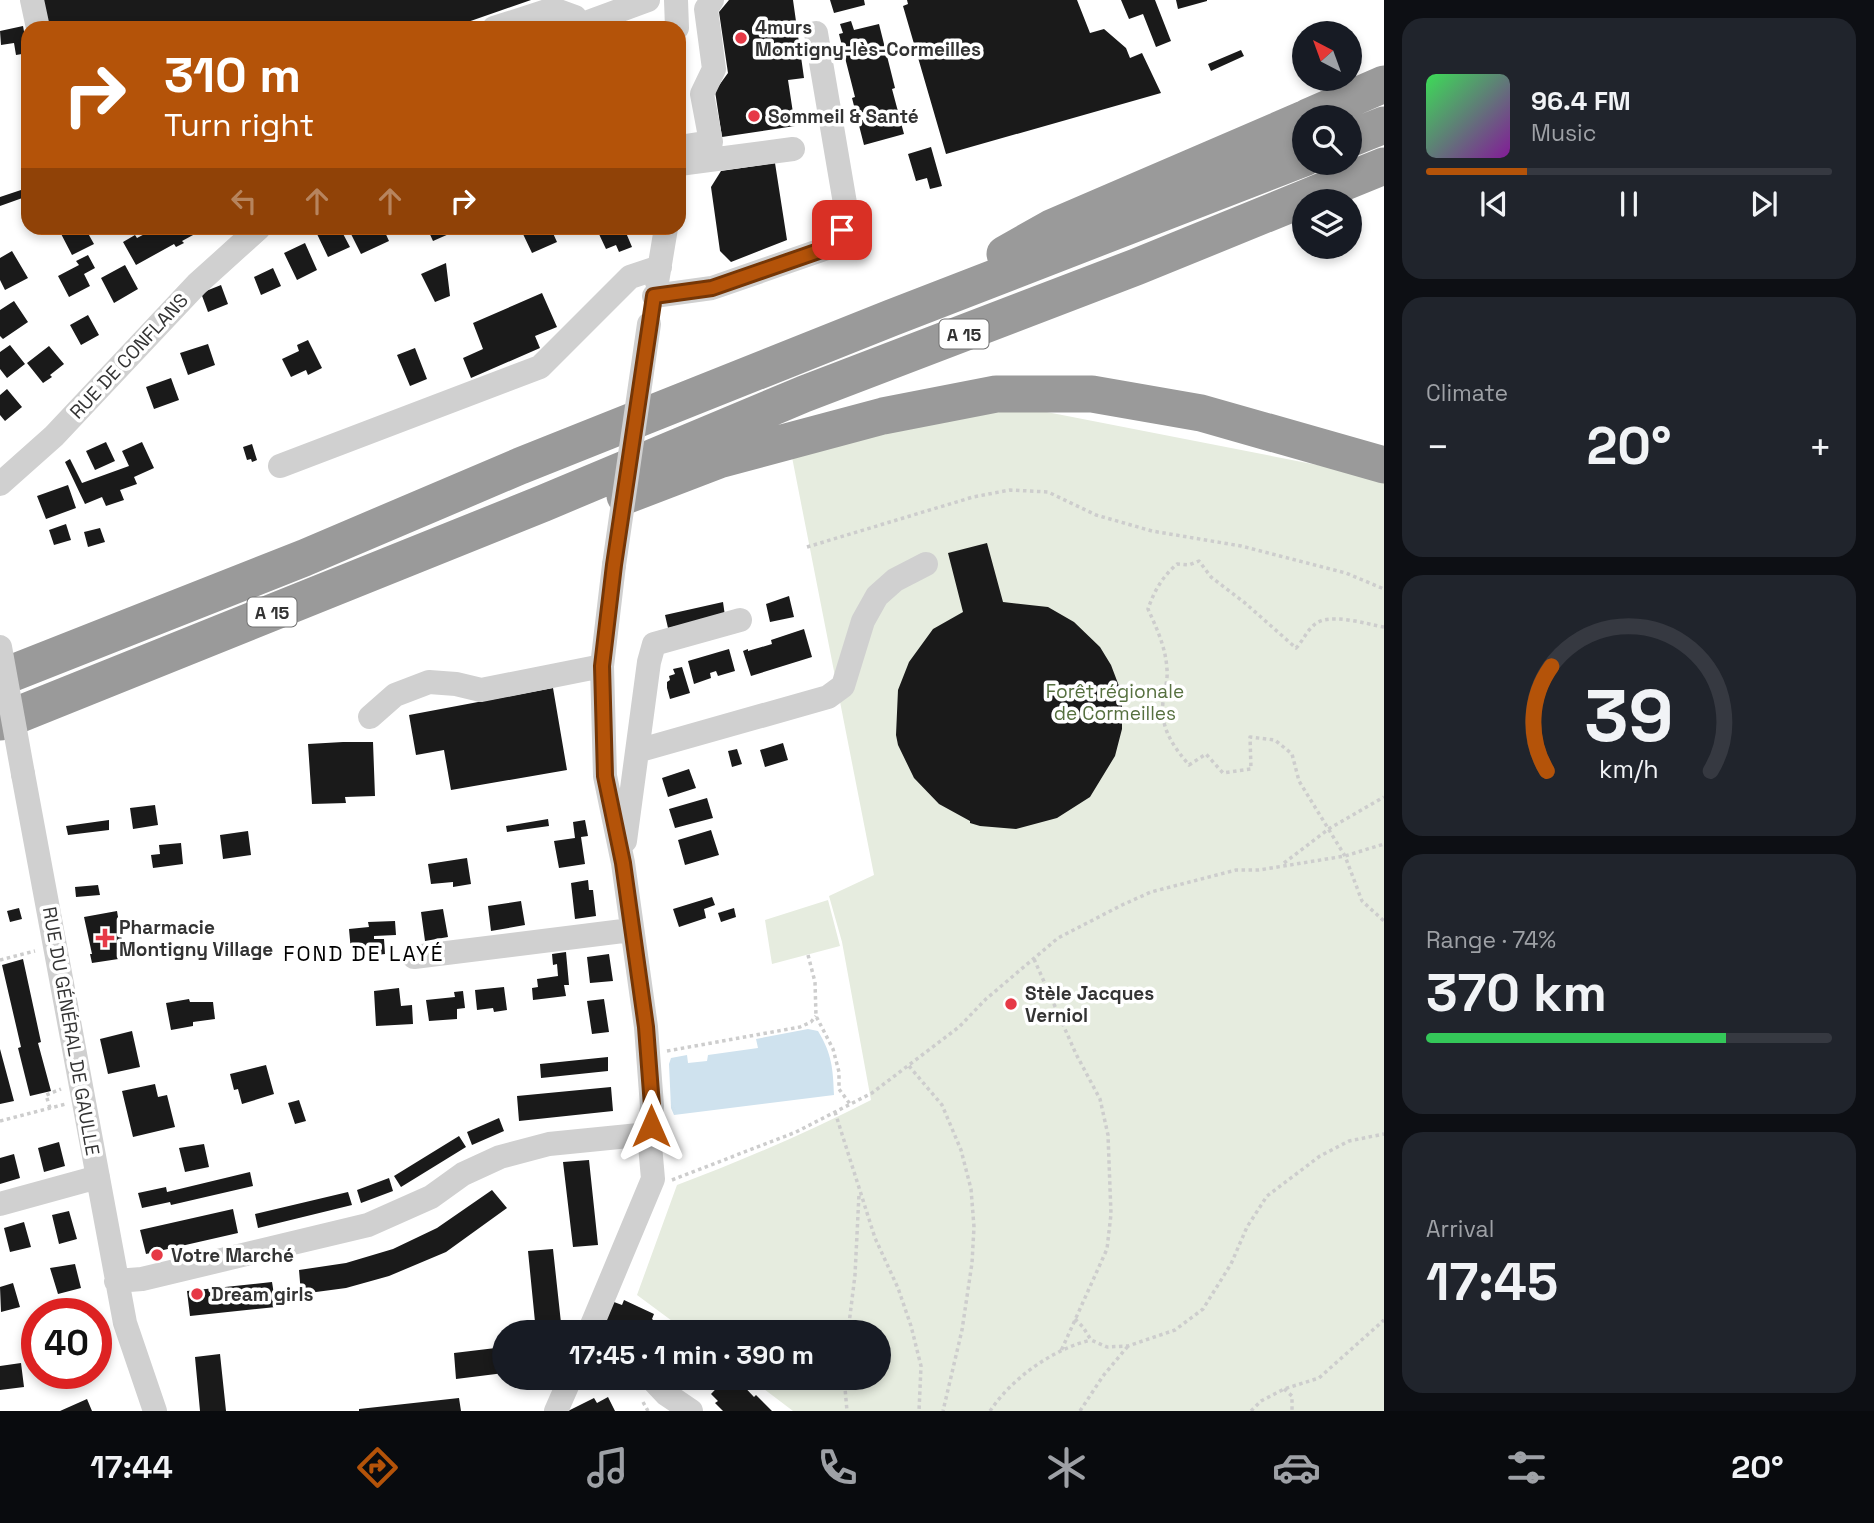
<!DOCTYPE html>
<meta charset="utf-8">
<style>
body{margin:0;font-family:"Space Grotesk",sans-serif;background:#20242c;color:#f1f3f6;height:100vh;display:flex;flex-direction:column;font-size:26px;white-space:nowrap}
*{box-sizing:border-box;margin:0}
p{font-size:23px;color:#9ea1a6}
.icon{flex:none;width:38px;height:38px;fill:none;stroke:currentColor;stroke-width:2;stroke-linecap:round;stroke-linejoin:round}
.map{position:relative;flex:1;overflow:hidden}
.panel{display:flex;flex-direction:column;gap:18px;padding:18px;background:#0d0f14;width:490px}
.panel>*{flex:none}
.top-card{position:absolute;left:21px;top:21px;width:665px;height:214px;border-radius:21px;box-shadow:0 4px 10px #0003;background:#b45309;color:#fff;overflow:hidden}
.needle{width:46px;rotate:319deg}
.tools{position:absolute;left:1292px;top:21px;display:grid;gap:14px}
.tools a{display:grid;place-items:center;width:70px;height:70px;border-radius:50%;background:#171b24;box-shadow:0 4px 10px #0003;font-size:35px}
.speed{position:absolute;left:21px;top:1298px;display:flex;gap:14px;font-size:35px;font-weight:700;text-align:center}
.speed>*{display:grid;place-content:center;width:91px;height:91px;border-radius:50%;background:#171b24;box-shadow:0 4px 10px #0003;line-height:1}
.speed .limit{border:10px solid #d22;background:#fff;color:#111}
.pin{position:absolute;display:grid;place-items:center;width:60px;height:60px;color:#fff;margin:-30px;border-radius:14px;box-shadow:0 4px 10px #0006}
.me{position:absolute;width:77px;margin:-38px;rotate:0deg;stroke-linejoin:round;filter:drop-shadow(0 0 5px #0008)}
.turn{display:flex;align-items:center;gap:24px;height:147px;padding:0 28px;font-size:32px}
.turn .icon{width:91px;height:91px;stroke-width:2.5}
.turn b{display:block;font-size:49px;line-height:60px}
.lanes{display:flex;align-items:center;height:66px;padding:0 28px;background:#0003;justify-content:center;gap:35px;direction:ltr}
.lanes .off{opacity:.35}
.big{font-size:52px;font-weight:600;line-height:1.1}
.panel .widget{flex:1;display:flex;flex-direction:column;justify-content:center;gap:10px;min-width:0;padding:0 24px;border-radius:21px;background:#20242c}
.panel .dial{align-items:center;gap:0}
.dial svg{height:182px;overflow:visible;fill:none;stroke:#363941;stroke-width:7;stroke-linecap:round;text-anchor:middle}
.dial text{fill:#f1f3f6;stroke:none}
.song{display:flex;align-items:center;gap:21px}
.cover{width:84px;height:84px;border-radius:10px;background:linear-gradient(135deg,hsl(130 70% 55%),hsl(290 70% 35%))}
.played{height:7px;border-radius:4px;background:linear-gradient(90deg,#b45309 25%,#363941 25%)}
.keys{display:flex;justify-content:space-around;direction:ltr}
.heat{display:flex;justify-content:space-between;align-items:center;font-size:38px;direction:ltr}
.charge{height:10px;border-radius:5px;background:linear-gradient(90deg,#34c759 74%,#363941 0)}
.trip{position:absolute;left:492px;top:1320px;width:399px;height:70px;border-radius:35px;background:#171b24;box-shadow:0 4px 10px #0003;font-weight:600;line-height:70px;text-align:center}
.menu{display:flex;height:112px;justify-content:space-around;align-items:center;background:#090b0e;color:#9ea1a6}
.menu .icon{width:49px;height:49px}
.menu .current{color:#b45309}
.menu b{font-size:32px;color:#f1f3f6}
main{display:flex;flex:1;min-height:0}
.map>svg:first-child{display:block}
.green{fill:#e6ecdf}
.water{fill:#cfe2ee}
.building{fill:#1a1a1a}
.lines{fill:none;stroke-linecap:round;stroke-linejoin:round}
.path{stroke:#cdcdcd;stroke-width:3.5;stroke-dasharray:3.5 3.5;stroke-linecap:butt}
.minor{stroke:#d0d0d0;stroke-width:24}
.highway{stroke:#9a9a9a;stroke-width:37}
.minor-bridge{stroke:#d0d0d0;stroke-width:24}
.route-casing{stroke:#753606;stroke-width:18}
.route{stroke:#b45309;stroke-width:12}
.poi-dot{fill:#e63946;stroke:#fff;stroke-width:2.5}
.labels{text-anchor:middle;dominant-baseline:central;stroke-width:7;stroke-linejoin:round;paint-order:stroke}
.shield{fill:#fff;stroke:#707070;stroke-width:2}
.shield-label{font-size:18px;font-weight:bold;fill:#333}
.poi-label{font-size:19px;font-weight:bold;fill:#333;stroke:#fff;text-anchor:start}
.street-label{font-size:19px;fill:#333;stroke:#fff}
.park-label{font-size:19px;fill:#56703f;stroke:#fff}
.neighbourhood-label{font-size:21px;letter-spacing:2px;fill:#000;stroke:#fff}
</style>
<main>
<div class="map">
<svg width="1384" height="1411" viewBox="0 0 1384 1411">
<rect width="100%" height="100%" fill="#fff"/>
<!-- green -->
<path class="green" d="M1011,405L1384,478V1411H793L748,1377H878V1332H687L637,1295L677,1185C744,1160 808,1132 871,1100L842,942L829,896L874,875L791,452Z
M828,900L840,946L772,964L765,920Z"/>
<!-- water -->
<path class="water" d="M808,1029L818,1031C832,1054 833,1069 834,1095L674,1115L671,1108L669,1064L671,1058L687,1055L688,1063L707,1061L708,1055L758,1048L756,1039Z"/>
<!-- building -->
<path class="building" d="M40,0H531L462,24L418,28H42Z
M729,0H793L804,78L788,80L795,126L722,137L715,91L728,73L719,12Z
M830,0H864L865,5L834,13Z
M907,0H1077L1090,33L1104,29L1126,48L1130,58L1142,53L1161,93L946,154L903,6L908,4Z
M1121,0H1155L1171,41L1156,47L1143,14L1129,19Z
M1176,0H1207V1L1178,9Z
M851,21L854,30L879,24L895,88L892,89L904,134L864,145L852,98L855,97L839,34L843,33L840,24Z
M23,26L28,53L16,55L14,43L1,45L0,31Z
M1241,50L1244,56L1211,71L1208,64Z
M931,147L942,186L930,189L927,178L916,181L908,154Z
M775,163L787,240L731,262L720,251L711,187L721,171Z
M24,189L28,196L0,206V197Z
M58,228H85L94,244L72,255Z
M156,228H206L182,241L184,243L176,247L174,244L136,265L123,242L135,235L137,238Z
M331,228H340L350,247L328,257L317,234Z
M348,228H383L389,241L361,254Z
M427,228H457L458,230L433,241Z
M537,228H558L552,231L557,242L532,253L523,234Z
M608,228H624L632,247L619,252L616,245L606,249L598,232Z
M305,243L317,270L297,280L284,253Z
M12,251L28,278L5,290L0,280V258Z
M88,255L95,268L84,274L90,286L69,297L58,276L79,265L76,261Z
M446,263L450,296L435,302L421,274Z
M125,265L138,289L114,303L101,278Z
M273,268L281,286L261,295L254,277Z
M221,285L228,304L208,312L201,293Z
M542,293L557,327L535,336L540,348L471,378L463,358L483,349L473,323Z
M14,301L28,322L3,339L0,336V310Z
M88,315L99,335L81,345L70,325Z
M308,340L322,368L308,375L306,370L291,377L282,359L299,351L297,345Z
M208,344L215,365L188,375L180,353Z
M10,345L25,364L7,378L0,369V352Z
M49,346L64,364L50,375L52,377L43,383L27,363Z
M415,348L427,379L410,386L397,355Z
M171,378L179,400L154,409L146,387Z
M7,389L22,407L5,421L0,415V395Z
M106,442L115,461L95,470L86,451Z
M142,442L154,468L134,477L137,484L120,490L124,500L106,506L102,497L85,504L65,462L70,459L82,483L129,466L122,451Z
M252,444L257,460L252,462L251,459L247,460L243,447Z
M68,485L76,508L46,519L37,496Z
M66,524L71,540L54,545L49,530Z
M100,528L105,542L88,547L84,532Z
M987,543L1003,602L1048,607L1074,622L1100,647L1111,665L1122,694V729L1115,756L1090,797L1057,818L1016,829L980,826L970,823V821L939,804L914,778L898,745L896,735L898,690L909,662L933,629L963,612L948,553Z
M789,596L794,617L770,622L766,604Z
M723,602L725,616L668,628L665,615Z
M804,629L812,657L751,676L743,651L748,649V651L772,644L771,640Z
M729,649L735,671L718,676L716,671L710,673L711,678L694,684L688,661Z
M682,667L690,693L670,699L667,688V682L670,680L669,676L675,674L673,669Z
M553,688L567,770L451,790L444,750L416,755L409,715Z
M343,742H373L375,796L345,797L346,803L312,804L308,744Z
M783,743L788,760L765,767L760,750Z
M737,749L742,764L732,767L728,751Z
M689,769L696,788L668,797L662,778Z
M707,798L713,818L675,828L669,809Z
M155,805L158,825L133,829L130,808Z
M548,819L549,826L507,832L506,826Z
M109,820V830L68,835L66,826Z
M585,820L588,836L581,837L585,864L559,868L554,841L575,838L573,822Z
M711,830L719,855L685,865L678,840Z
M248,831L251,855L223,859L220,835Z
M181,843L183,864L153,868L151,855L160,854L159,845Z
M467,858L471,884L453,887V882L431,884L428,864Z
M588,880L589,890H593L596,916L575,919L571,883Z
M98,885L100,895L76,897L75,887Z
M712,897L715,905L704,909L706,918L679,927L673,909Z
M521,901L525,925L491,931L488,906Z
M19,908L22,919L10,922L7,911Z
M734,908L736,917L721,922L718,913Z
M443,909L448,937L425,941L421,912Z
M117,911L125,958L92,963L90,954H92L84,917Z
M395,921L396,935L374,936V939H384L385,954L366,956V952L351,951L349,929L369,927L368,922Z
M566,952L569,985H564L566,996L533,1000L532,988L538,987L537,979L558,976L557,964L553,965L552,954Z
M609,954L613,981L590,983L587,957Z
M23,959L41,1042L38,1043L51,1091L30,1096L18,1048L21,1047L2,965Z
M504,987L507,1010L494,1012L493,1008L477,1010L475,990Z
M399,988L401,1006L412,1005L413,1024L376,1026L374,991Z
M463,991L465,1008L457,1009V1019L429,1021L426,1000L455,997L454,992Z
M189,999L190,1002H213L215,1019L193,1022V1026L171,1030L166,1003Z
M604,999L609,1032L592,1034L587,1001Z
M132,1031L140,1067L108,1074L100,1039Z
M0,1049L14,1101L0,1104Z
M608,1057V1071L541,1078L540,1064Z
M266,1065L274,1094L242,1104L238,1089L234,1090L230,1074Z
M155,1084L158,1097L167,1095L175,1127L133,1137L122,1091Z
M611,1087L613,1111L519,1121L517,1096Z
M299,1100L306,1121L295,1124L288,1103Z
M499,1118L504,1131L472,1145L467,1132Z
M459,1136L466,1147L401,1187L394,1176Z
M59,1142L65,1166L44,1172L38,1148Z
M204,1144L209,1167L185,1172L179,1148Z
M14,1154L20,1178L0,1184V1158Z
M589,1160L598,1245L573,1247L563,1162Z
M250,1172L253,1186L171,1205L170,1202L142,1208L138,1193L166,1187L167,1192Z
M389,1178L393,1191L361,1203L357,1190Z
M492,1190L507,1208L446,1252L389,1276L346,1288L301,1294L299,1270L346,1263L393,1249L437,1228Z
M348,1192L352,1205L258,1228L255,1214Z
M233,1209L238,1233L146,1254L140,1230Z
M69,1211L77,1239L59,1244L52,1215Z
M24,1222L31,1247L10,1252L4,1228Z
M553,1249L562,1332H536L528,1251Z
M75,1264L81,1288L58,1294L50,1268Z
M272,1282L276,1307L190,1316L187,1291Z
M13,1283L20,1307L1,1312L0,1287Z
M624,1300L654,1314L652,1319L665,1331L669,1327L674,1332H608L603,1327L614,1302L622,1305Z
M504,1347V1373L456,1379L454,1353Z
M220,1354L226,1411H200L195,1357Z
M21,1363L24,1387L0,1390V1366Z
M668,1377H695L688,1386L685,1383L681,1388Z
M727,1377L736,1378L754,1397L756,1395L772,1411H723L715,1403L718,1401L711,1394Z
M608,1397L615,1411H568L594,1398L597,1403Z
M459,1398L461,1411H359V1409Z
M87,1399L92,1411H60Z"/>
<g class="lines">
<!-- path -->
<path class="path" d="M807,547L973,497L1010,490L1048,492L1096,515L1152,531L1241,546L1346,573L1384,589
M1384,627C1366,624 1326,611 1313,626C1306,632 1303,641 1296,648L1245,603L1211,577L1199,561L1189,565L1177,564C1163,576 1154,591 1148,609C1157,629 1166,648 1167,670C1168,681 1164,692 1163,702C1160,728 1173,746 1189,765L1206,754L1223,773L1251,769L1250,737L1275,740L1292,754L1299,781L1345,856L1362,901L1384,921
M1284,863L1330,828L1384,797
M808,955L815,982L816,1016L833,1049L839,1072V1089L850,1104
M1034,959L1076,1054L1100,1099L1108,1135L1111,1214L1107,1249L1061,1351
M0,960L35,951
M667,1051L800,1027L811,1022L816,1016
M909,1066L942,1105L961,1150L971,1189L974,1227L972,1263L962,1330L943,1411
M50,1108L46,1095L61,1089
M835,1112L875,1238L898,1288L911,1326L921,1366L919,1411
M0,1121L66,1104
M672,1180L796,1132L872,1093L959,1027L986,999L1058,938L1122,905L1151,892L1236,870H1259L1345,856L1384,844
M1075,1319L1083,1327L1091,1340L1107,1347L1128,1346L1175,1330L1203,1309L1231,1264L1247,1227L1267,1196L1320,1156L1349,1141L1384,1134
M848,1332L855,1275L859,1194
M844,1377L847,1411
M1284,1389L1292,1396V1411
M643,1402L648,1411
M990,1411C1012,1378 1053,1349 1091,1340
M1080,1411L1103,1376L1128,1346
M1251,1411L1261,1401L1284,1389L1319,1378L1384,1320"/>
<!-- minor -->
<path class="minor" d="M32,0L38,28
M676,0L677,28
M494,28L553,9L575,17L579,26
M572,28L648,0
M679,147L711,142L702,94L714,69L706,9L712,0
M679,164L793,149
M657,282L666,228
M654,296L712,288L836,245L847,215L816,33
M280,466L540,367L630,277L660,267
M0,484L54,436L197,284L259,228
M370,717L395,695L429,682L456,684L481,690L602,666
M637,751L828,697L843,686L863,621L877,596L895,580L926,564
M23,774L125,1323L155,1411
M625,841L649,662L654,644L740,620
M414,957L631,930
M0,1204L98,1177
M116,1281L142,1279L368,1225L431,1197L463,1174L500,1157L549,1144L649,1134
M589,1332L653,1179L649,1134L652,1106L646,1027L623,863L605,776L602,666L614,565
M650,1377L666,1394L691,1411
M556,1411L571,1377"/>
<!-- highway -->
<path class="highway" d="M1308,117L1384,84
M1349,139L1384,125
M1005,254L1051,228L1304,119
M625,496L719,460L883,416L996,394H1092L1201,413L1384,465
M0,678L304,558L520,466L891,318L1304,158
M0,722L544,503L804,394L1136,267L1384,166"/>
<!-- minor-bridge -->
<path class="minor-bridge" d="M614,565L649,324
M0,647L23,774"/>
</g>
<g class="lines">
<defs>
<path id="route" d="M651,1126L652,1106L646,1027L623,863L605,776L602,666L614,565L654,296L712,288L836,245L842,230"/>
</defs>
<!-- route casing -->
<use href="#route" class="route-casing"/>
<!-- route -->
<use href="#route" class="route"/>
</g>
<!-- markers -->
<g class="poi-dot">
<circle cx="741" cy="38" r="7"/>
<circle cx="754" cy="116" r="7"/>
<path d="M101.5 927.5h7v7h7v7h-7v7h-7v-7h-7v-7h7z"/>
<circle cx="1011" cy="1004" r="7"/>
<circle cx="157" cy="1255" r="7"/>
<circle cx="197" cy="1294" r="7"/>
</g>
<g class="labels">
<!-- shield labels -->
<g class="shield">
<rect x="939.5" y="319.5" width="49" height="29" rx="5"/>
<rect x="247.5" y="597.5" width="49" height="29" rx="5"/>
</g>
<g class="shield-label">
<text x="964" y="334">A 15</text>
<text x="272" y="612">A 15</text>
</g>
<!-- poi labels -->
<g class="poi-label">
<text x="755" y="27">4murs<tspan x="755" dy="22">Montigny-lès-Cormeilles</tspan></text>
<text x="768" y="116">Sommeil &amp; Santé</text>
<text x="119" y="927">Pharmacie<tspan x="119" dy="22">Montigny Village</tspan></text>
<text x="1025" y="993">Stèle Jacques<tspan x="1025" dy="22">Verniol</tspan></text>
<text x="171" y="1255">Votre Marché</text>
<text x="211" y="1294">Dream girls</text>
</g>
<!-- street labels -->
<g class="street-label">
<text transform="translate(129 356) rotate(-47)">RUE DE CONFLANS</text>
<text transform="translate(71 1031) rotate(80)">RUE DU GÉNÉRAL DE GAULLE</text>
</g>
<!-- park labels -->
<g class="park-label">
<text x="1115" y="691">Forêt régionale<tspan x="1115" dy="22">de Cormeilles</tspan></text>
</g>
<!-- neighbourhood labels -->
<g class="neighbourhood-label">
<text x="364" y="953">FOND DE LAYÉ</text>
</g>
</g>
</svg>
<div class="tools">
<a><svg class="needle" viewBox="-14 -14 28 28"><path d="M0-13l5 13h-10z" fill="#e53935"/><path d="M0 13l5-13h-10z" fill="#9ea1a6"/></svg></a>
<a><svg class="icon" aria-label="search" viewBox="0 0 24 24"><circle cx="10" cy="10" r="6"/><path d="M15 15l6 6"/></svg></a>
<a><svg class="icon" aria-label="layers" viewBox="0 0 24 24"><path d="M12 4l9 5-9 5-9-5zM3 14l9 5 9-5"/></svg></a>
</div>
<div class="speed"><div class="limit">40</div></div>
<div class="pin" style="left:842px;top:230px;background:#d93025"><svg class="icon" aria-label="arrive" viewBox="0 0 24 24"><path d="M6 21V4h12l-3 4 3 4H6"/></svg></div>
<svg class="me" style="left:651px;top:1126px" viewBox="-20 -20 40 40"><path d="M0-17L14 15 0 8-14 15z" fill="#b45309" stroke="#fff" stroke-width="4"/></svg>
<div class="trip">17:45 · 1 min · 390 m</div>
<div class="top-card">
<div class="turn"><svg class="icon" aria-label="right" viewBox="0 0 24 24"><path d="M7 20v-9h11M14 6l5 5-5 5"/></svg><div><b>310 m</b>Turn right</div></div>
<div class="lanes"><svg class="icon off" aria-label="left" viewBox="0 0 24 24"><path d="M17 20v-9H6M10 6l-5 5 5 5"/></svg><svg class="icon off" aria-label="ahead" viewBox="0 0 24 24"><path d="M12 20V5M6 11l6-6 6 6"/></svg><svg class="icon off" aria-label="ahead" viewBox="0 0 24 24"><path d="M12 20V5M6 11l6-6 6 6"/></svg><svg class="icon" aria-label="right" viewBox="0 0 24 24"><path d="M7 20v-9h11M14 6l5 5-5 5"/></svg></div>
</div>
</div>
<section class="panel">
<div class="widget">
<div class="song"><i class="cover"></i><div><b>96.4 FM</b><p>Music</p></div></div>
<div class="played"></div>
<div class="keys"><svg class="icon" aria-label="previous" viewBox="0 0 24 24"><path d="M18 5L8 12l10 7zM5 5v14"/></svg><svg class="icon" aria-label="pause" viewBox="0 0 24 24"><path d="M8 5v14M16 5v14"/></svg><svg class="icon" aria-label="next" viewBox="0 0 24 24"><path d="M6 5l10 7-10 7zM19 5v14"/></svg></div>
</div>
<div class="widget"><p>Climate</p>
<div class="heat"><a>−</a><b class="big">20°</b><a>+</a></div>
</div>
<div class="widget dial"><svg viewBox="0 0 100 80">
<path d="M14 69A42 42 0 1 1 86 69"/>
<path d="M14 69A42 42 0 0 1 16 23" stroke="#b45309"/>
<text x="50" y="56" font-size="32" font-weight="700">39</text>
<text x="50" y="72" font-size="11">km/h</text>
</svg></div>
<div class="widget"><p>Range · 74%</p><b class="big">370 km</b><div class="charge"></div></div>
<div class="widget"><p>Arrival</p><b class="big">17:45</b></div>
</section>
</main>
<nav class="menu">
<b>17:44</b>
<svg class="icon current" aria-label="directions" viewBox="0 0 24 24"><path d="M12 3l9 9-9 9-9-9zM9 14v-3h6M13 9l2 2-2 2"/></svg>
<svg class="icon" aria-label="music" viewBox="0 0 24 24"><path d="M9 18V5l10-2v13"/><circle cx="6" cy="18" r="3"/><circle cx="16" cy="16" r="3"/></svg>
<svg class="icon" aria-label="phone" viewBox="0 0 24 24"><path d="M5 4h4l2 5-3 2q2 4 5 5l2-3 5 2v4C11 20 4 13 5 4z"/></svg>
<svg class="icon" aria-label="climate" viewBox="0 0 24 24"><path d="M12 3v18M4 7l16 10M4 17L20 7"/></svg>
<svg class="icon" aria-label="car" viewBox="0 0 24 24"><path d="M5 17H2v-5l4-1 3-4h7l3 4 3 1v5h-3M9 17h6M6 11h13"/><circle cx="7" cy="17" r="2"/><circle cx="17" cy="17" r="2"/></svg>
<svg class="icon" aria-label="filters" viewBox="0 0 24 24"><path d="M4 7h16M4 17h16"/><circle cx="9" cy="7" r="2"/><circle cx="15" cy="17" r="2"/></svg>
<b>20°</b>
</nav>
